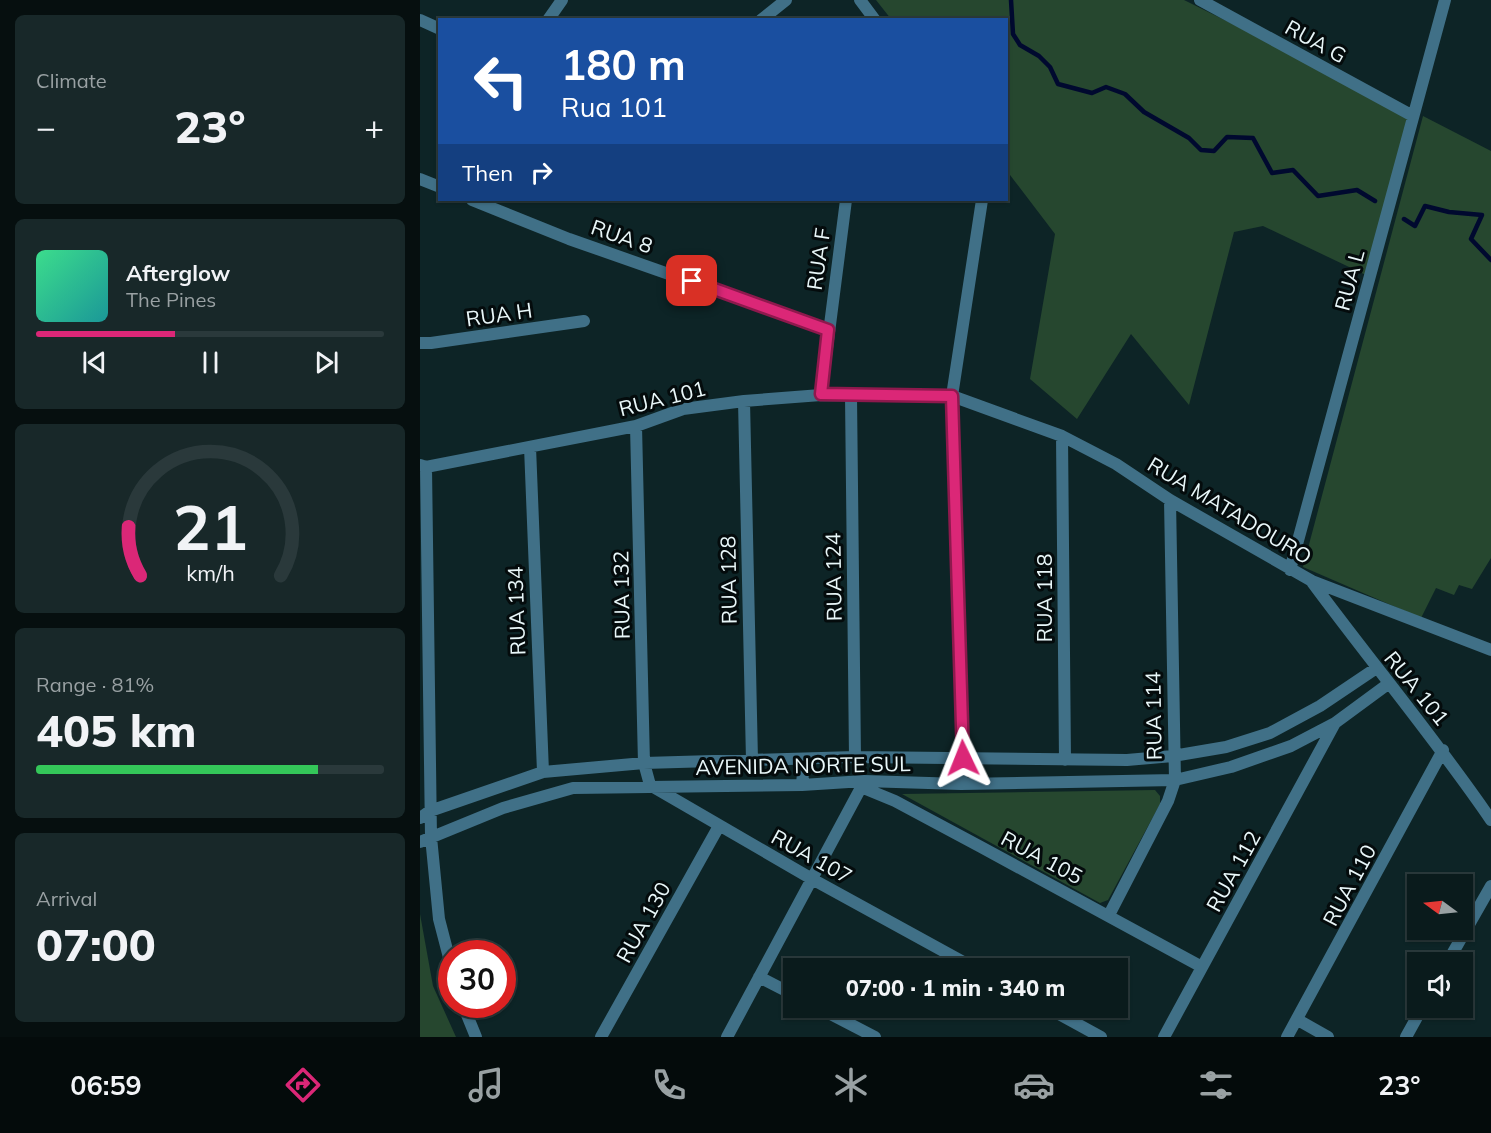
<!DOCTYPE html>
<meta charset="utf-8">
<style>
body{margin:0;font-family:Mulish,sans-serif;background:#182829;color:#f1f3f6;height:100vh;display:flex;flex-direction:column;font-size:22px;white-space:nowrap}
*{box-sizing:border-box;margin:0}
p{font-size:20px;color:#99a1a3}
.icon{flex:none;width:33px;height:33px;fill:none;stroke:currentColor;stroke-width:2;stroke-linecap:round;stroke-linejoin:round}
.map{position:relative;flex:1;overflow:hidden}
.drawer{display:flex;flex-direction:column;gap:15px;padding:15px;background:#060f0f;width:420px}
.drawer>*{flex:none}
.top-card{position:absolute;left:18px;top:18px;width:570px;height:183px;border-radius:0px;box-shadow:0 2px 4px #0004,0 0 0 2px #2a393b;background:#1a4fa0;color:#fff;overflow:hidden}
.needle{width:39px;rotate:285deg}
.tools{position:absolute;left:987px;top:874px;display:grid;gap:12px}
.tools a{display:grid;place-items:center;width:66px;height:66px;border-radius:0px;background:#0a1b1c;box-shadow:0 2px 4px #0004,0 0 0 2px #2a393b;font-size:30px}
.speed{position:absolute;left:18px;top:940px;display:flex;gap:12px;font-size:30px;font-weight:700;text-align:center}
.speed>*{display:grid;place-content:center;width:78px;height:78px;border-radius:50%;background:#0a1b1c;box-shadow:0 2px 4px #0004,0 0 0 2px #2a393b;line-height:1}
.speed .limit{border:9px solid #d22;background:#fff;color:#111}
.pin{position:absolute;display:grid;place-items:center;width:51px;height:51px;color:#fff;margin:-26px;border-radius:12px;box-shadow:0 3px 9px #0006}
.me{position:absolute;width:66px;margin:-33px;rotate:358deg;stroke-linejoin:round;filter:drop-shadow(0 0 4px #0008)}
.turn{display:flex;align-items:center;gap:21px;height:126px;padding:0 24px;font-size:27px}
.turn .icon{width:78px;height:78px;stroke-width:2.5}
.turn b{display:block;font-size:42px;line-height:51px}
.then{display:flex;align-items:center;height:57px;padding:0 24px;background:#0003;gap:12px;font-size:22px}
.big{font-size:45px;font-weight:800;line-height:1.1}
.drawer .widget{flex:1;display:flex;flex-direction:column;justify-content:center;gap:9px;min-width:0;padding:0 21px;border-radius:9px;background:#182829}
.drawer .dial{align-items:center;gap:0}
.dial svg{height:156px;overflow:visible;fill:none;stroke:#2a393b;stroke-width:7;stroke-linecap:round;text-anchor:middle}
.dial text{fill:#f1f3f6;stroke:none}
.song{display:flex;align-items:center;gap:18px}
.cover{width:72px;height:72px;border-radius:9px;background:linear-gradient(135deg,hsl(150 70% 55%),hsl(180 70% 35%))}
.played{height:6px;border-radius:3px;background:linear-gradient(90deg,#db2777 40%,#2a393b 40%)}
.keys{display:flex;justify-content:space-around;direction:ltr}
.heat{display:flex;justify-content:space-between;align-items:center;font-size:33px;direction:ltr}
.charge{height:9px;border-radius:4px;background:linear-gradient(90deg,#34c759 81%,#2a393b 0)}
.trip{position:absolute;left:363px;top:958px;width:345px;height:60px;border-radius:0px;background:#0a1b1c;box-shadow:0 2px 4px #0004,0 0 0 2px #2a393b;font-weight:800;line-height:60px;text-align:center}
.dock{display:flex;height:96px;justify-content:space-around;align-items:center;background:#040b0b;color:#99a1a3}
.dock .icon{width:42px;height:42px}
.dock .selected{color:#db2777}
.dock b{font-size:27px;color:#f1f3f6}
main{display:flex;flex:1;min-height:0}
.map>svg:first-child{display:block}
.green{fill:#26472f}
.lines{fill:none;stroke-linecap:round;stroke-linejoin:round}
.stream{stroke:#00092f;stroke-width:4.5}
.minor{stroke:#407087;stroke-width:12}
.route-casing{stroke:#8e194d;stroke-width:15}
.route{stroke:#db2777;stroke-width:10}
.labels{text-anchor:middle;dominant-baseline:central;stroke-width:6;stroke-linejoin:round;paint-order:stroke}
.street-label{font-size:21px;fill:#e9f7f9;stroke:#040b0c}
</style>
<main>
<section class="drawer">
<div class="widget"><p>Climate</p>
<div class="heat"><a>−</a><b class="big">23°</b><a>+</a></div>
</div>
<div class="widget">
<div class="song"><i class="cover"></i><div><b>Afterglow</b><p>The Pines</p></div></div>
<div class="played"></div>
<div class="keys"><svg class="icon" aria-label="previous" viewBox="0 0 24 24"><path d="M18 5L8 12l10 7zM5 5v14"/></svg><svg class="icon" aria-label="pause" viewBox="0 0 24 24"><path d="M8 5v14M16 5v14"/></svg><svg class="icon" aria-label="next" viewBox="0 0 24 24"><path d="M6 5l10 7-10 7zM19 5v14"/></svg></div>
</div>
<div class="widget dial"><svg viewBox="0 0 100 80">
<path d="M14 69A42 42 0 1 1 86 69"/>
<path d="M14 69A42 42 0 0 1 8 44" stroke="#db2777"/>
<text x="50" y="56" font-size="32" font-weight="700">21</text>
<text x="50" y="72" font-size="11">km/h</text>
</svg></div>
<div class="widget"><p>Range · 81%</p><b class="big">405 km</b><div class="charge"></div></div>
<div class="widget"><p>Arrival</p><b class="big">07:00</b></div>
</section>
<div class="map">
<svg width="1071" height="1037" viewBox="0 0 1071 1037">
<rect width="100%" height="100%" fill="#0d2426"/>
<!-- green -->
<path class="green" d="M456,0H764L991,112L948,276L843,226L814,232L769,405L711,334L657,419L610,379L635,234L587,171L586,20L471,19Z
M1003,116L1071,151V558L1052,589L1039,585L1034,595L1016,588L1001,618L883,567Z
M735,790L740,796V804L688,900L680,903L482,794Z
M0,914L13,986L36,1037H0Z"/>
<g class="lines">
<!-- stream -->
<path class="stream" d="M591,0L593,34L600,45L619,56L630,67L638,84L672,93L686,87L705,94L724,112L769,138L781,150L794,151L807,137L833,138L852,173L873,170L898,196L937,190L955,201
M984,219L995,226L1005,206L1029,212L1062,215L1051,239L1071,260"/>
<!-- minor -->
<path class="minor" d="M440,0L455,20
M780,0L993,116
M0,20L20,29
M128,20L142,0
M341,20L366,0
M0,179L20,187
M52,200L149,239L408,330
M0,343H11L164,321
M401,395L426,200
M431,396L435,757
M324,401L332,760
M216,426L224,763L230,785L392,879L556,969
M642,436L645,760
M110,447L123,772
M0,465L6,467L216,426L263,409L324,401L401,395L532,396L642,436L696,464L750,500L892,581L1071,650
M6,467L11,837L19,919L32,969
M870,570L1025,0
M892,582C951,662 1015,738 1071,820
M541,784L543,758L532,396L562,200
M382,785L384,760
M441,787L475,801L561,847L782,967
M0,818L10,811L123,772L224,763L435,757L707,760L753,756L806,747L850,733L900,706L955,669
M0,842L83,808L153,788L382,785L444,781L541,784L755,780L811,767L871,746L915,723L968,684
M689,915L748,801L755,780L750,500
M1027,963L1071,886
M339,977L374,995
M43,1005L56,1037
M399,1008L455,1037
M628,1008L681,1037
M878,1020L908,1037
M181,1037L299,826
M307,1037L444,782
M744,1037L915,723
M867,1037L1023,750
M986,1037L1002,1008"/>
</g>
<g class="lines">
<defs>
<path id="route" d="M272,281L408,330L401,394L532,396L543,758"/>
</defs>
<!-- route casing -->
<use href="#route" class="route-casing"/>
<!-- route -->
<use href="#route" class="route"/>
</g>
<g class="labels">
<!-- street labels -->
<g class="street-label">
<text transform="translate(896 41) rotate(29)">RUA G</text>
<text transform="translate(202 236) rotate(19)">RUA 8</text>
<text transform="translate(398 259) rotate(-82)">RUA F</text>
<text transform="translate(929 280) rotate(-75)">RUA L</text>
<text transform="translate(79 314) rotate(-8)">RUA H</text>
<text transform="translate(242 398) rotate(-14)">RUA 101</text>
<text transform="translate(810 510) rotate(31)">RUA MATADOURO</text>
<text transform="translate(413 577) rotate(-91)">RUA 124</text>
<text transform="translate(308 580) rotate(-91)">RUA 128</text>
<text transform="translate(201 595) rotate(-91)">RUA 132</text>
<text transform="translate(624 598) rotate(-90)">RUA 118</text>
<text transform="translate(96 611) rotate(-92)">RUA 134</text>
<text transform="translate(997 688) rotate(51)">RUA 101</text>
<text transform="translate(733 716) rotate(-91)">RUA 114</text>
<text transform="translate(383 765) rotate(-1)">AVENIDA NORTE SUL</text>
<text transform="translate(392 856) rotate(29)">RUA 107</text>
<text transform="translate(622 857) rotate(28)">RUA 105</text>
<text transform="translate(813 871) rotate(-61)">RUA 112</text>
<text transform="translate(929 885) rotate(-62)">RUA 110</text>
<text transform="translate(223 922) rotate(-61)">RUA 130</text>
</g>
</g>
</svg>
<div class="tools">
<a><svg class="needle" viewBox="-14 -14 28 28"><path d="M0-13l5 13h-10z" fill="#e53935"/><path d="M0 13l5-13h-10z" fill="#99a1a3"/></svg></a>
<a><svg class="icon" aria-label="sound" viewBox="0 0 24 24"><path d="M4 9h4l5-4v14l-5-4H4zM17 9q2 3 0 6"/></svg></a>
</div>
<div class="speed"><div class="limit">30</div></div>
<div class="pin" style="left:272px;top:281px;background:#d93025"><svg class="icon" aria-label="arrive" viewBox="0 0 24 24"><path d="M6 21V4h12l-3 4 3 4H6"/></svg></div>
<svg class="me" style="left:543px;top:758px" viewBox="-20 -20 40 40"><path d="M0-17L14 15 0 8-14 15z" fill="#db2777" stroke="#fff" stroke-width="4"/></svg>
<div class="trip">07:00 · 1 min · 340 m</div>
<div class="top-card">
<div class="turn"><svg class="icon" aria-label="left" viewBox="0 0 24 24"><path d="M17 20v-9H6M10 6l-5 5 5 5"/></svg><div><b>180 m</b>Rua 101</div></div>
<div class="then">Then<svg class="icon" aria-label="right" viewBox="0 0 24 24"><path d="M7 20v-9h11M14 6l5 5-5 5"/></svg></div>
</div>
</div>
</main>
<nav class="dock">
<b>06:59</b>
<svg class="icon selected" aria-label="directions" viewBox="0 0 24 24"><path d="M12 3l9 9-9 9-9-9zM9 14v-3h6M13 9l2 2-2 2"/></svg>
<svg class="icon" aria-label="music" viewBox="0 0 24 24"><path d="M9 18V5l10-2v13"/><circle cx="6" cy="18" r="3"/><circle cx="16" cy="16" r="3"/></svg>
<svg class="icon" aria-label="phone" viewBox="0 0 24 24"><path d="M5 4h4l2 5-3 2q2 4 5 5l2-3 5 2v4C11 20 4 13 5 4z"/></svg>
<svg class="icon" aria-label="climate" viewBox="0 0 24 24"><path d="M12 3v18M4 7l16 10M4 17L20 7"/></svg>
<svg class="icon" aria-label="car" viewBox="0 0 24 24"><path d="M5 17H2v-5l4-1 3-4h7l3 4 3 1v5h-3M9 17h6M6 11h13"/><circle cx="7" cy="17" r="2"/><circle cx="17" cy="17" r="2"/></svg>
<svg class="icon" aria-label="filters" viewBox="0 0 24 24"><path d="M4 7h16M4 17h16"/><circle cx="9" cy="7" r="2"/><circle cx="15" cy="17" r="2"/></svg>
<b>23°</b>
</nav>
